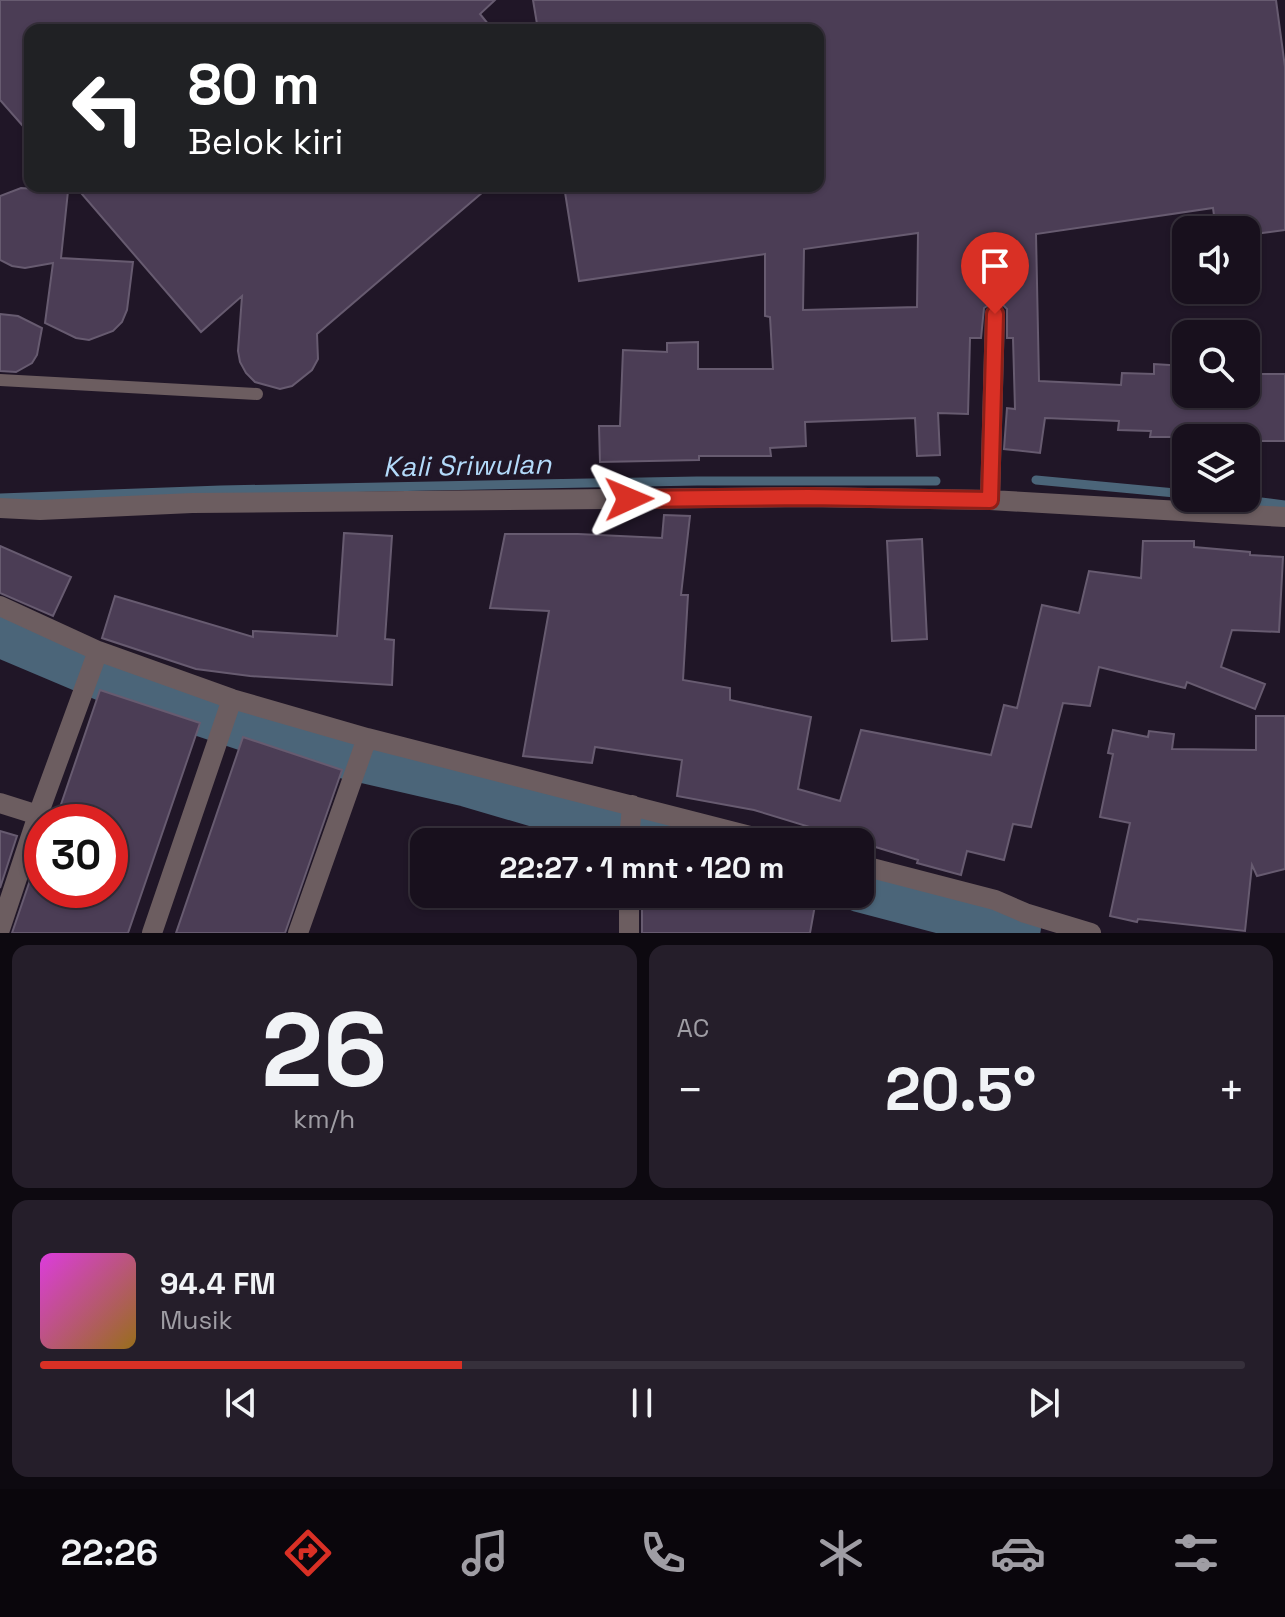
<!DOCTYPE html>
<html lang="id">
<meta charset="utf-8">
<style>
body{margin:0;font-family:"Space Grotesk",sans-serif;background:#251e2a;color:#f1f3f6;height:100vh;display:flex;flex-direction:column;font-size:30px;white-space:nowrap}
*{box-sizing:border-box;margin:0}
p{font-size:26px;color:#9f9da4}
.icon{flex:none;width:44px;height:44px;fill:none;stroke:currentColor;stroke-width:2;stroke-linecap:round;stroke-linejoin:round}
.map{position:relative;height:933px;overflow:hidden}
.details{display:flex;flex-direction:column;gap:12px;padding:12px;background:#0d0910;flex:1}
.details>*{flex:none}
.banner{position:absolute;left:24px;top:24px;width:800px;height:168px;border-radius:16px;box-shadow:0 2px 6px #0004,0 0 0 2px #36303b;background:#202124;color:#fff;overflow:hidden}
.tools{position:absolute;left:1172px;top:216px;display:grid;gap:16px}
.tools a{display:grid;place-items:center;width:88px;height:88px;border-radius:16px;background:#18101d;box-shadow:0 2px 6px #0004,0 0 0 2px #36303b;font-size:40px}
.speed{position:absolute;left:24px;top:804px;display:flex;gap:16px;font-size:40px;font-weight:700;text-align:center}
.speed>*{display:grid;place-content:center;width:104px;height:104px;border-radius:50%;background:#18101d;box-shadow:0 2px 6px #0004,0 0 0 2px #36303b;line-height:1}
.speed .limit{border:12px solid #d22;background:#fff;color:#111}
.pin{position:absolute;display:grid;place-items:center;width:68px;height:68px;color:#fff;margin:-82px -34px;border-radius:50% 50% 50% 0;rotate:-45deg;box-shadow:0 0 8px #0007}
.pin .icon{rotate:45deg}
.me{position:absolute;width:88px;margin:-44px;rotate:89deg;stroke-linejoin:round;filter:drop-shadow(0 0 6px #0008)}
.turn{display:flex;align-items:center;gap:28px;height:168px;padding:0 32px;font-size:36px}
.turn .icon{width:104px;height:104px;stroke-width:2.5}
.turn b{display:block;font-size:56px;line-height:68px}
.big{font-size:60px;font-weight:700;line-height:1.1}
.details .tile{flex:1;display:flex;flex-direction:column;justify-content:center;gap:12px;min-width:0;padding:0 28px;border-radius:16px;background:#251e2a}
.details .dial{align-items:center;gap:0}
.dial b{font-size:104px;line-height:1}
.song{display:flex;align-items:center;gap:24px}
.cover{width:96px;height:96px;border-radius:12px;background:linear-gradient(135deg,hsl(300 70% 55%),hsl(40 70% 35%))}
.played{height:8px;border-radius:4px;background:linear-gradient(90deg,#d93025 35%,#36303b 35%)}
.keys{display:flex;justify-content:space-around;direction:ltr}
.heat{display:flex;justify-content:space-between;align-items:center;font-size:44px;direction:ltr}
.details .tiles{flex:1;display:grid;gap:12px;grid-template-columns:1fr 1fr}
.tile:last-child{grid-column:span 2}
.trip{position:absolute;left:410px;top:828px;width:464px;height:80px;border-radius:16px;background:#18101d;box-shadow:0 2px 6px #0004,0 0 0 2px #36303b;font-weight:700;line-height:80px;text-align:center}
.dock{display:flex;height:128px;justify-content:space-around;align-items:center;background:#0a060c;color:#9f9da4}
.dock .icon{width:56px;height:56px}
.dock .current{color:#d93025}
.dock b{font-size:36px;color:#f1f3f6}
.map>svg:first-child{display:block}
.lines{fill:none;stroke-linecap:round;stroke-linejoin:round}
.stream{stroke:#4b6579;stroke-width:9}
.river{stroke:#4b6579;stroke-width:52}
.building{fill:#4b3d55;stroke:#675b70;stroke-width:2;fill-rule:evenodd}
.service{stroke:#6c5d60;stroke-width:12}
.minor{stroke:#6c5d60;stroke-width:20}
.route-casing{stroke:#8d1f18;stroke-width:20}
.route{stroke:#d93025;stroke-width:14}
.labels{text-anchor:middle;dominant-baseline:central;stroke-width:8;stroke-linejoin:round;paint-order:stroke}
.water-label{font-size:28px;font-style:italic;fill:#b3dafa;stroke:#201627}
</style>
<div class="map">
<svg width="1285" height="933" viewBox="0 0 1285 933">
<rect width="100%" height="100%" fill="#201627"/>
<g class="lines">
<!-- stream -->
<path class="stream" d="M1036,480L1186,494
M0,498L221,490L697,481H936
M1228,498L1285,505"/>
<!-- river -->
<path class="river" d="M0,631L135,688L294,741L468,781L611,823L702,842
M860,886L1015,927"/>
</g>
<!-- building -->
<path class="building" d="M0,0H495L480,14L493,30H30V134L0,100Z
M533,0H1276L1285,67V230L1246,235V230H1216L1213,208L1036,234L1039,381L1121,385L1122,373L1154,374V364L1185,366L1183,394H1246V374H1285V441H1246V438L1239,437H1150L1151,431L1118,430L1119,421L1045,418L1040,453L1004,449L1007,408L1015,409L1013,338H1007V309L1001,303L995,301L984,308L981,338H970L968,414L938,413L940,455L917,456L915,418L805,422L806,446L770,448L771,456H699V460L600,462L599,426H620L623,350L667,352V343L698,342V369H773L770,317L765,316V254L579,281L564,186H818V30H538ZM918,233L917,307L803,310L804,249Z
M75,186H490L317,334L318,359L312,370L292,386L280,389L255,382L246,373L240,362L238,351L242,296L201,332Z
M21,188L68,191L61,258L133,262L127,310L122,322L113,331L89,340L76,338L45,323L53,263L25,268L12,266L0,260V196Z
M0,314L18,316L42,328L37,355L32,363L16,372L0,371Z
M664,515L690,516L681,595H688L683,680L730,688V700L811,717L798,789L840,801L861,730L991,755L1004,705L1017,708L1042,605L1079,613L1089,571L1141,578L1143,541H1194V547L1250,552V555L1283,557L1279,632L1232,630L1221,667L1265,684L1255,709L1187,682L1185,688L1099,667L1090,706L1063,703L1031,827L1013,824L1004,860L967,851L961,875L917,863L918,860L754,810L677,796L682,760L595,747L592,763L523,756L549,611L490,608L505,534H578L662,538Z
M344,533L392,536L385,639L394,640L392,685L250,676L196,669L102,638L115,596L253,637V631L337,636Z
M922,539L927,639L892,641L887,541Z
M0,546L71,577L53,616L0,593Z
M100,690L200,723L128,933H12L42,845V890H110V822H55Z
M1256,716H1285V869L1257,876L1252,865L1245,931L1138,919L1137,922L1110,916L1130,823L1100,817L1113,754L1108,753L1113,730L1148,737L1149,731L1174,734L1172,749L1256,750Z
M243,737L342,770L285,933H176Z
M0,831L17,836L0,888Z
M645,894H817L810,933H642V910Z"/>
<g class="lines">
<!-- service -->
<path class="service" d="M0,380L257,394"/>
<!-- minor -->
<path class="minor" d="M990,500L995,314
M0,508L40,510L192,503L808,497L990,500L1285,517
M0,606L98,651L232,699L367,738L773,842
M0,803L38,815
M629,842L632,805
M860,865L995,900L1025,913L1091,933
M0,929L38,815L98,651
M152,933L232,699
M298,933L367,738
M629,933V894"/>
</g>
<g class="lines">
<defs>
<path id="route" d="M629,499L808,497L990,500L995,314"/>
</defs>
<!-- route casing -->
<use href="#route" class="route-casing"/>
<!-- route -->
<use href="#route" class="route"/>
</g>
<g class="labels">
<!-- water labels -->
<g class="water-label">
<text transform="translate(467 465) rotate(-1)">Kali Sriwulan</text>
</g>
</g>
</svg>
<div class="tools">
<a><svg class="icon" aria-label="sound" viewBox="0 0 24 24"><path d="M4 9h4l5-4v14l-5-4H4zM17 9q2 3 0 6"/></svg></a>
<a><svg class="icon" aria-label="search" viewBox="0 0 24 24"><circle cx="10" cy="10" r="6"/><path d="M15 15l6 6"/></svg></a>
<a><svg class="icon" aria-label="layers" viewBox="0 0 24 24"><path d="M12 4l9 5-9 5-9-5zM3 14l9 5 9-5"/></svg></a>
</div>
<div class="speed"><div class="limit">30</div></div>
<div class="pin" style="left:995px;top:314px;background:#d93025"><svg class="icon" aria-label="arrive" viewBox="0 0 24 24"><path d="M6 21V4h12l-3 4 3 4H6"/></svg></div>
<svg class="me" style="left:629px;top:499px" viewBox="-20 -20 40 40"><path d="M0-17L14 15 0 8-14 15z" fill="#d93025" stroke="#fff" stroke-width="4"/></svg>
<div class="trip">22:27 · 1 mnt · 120 m</div>
<div class="banner">
<div class="turn"><svg class="icon" aria-label="left" viewBox="0 0 24 24"><path d="M17 20v-9H6M10 6l-5 5 5 5"/></svg><div><b>80 m</b>Belok kiri</div></div>
</div>
</div>
<section class="details">
<div class="tiles">
<div class="tile dial"><b>26</b><p>km/h</p></div>
<div class="tile"><p>AC</p>
<div class="heat"><a>−</a><b class="big">20.5°</b><a>+</a></div>
</div>
<div class="tile">
<div class="song"><i class="cover"></i><div><b>94.4 FM</b><p>Musik</p></div></div>
<div class="played"></div>
<div class="keys"><svg class="icon" aria-label="previous" viewBox="0 0 24 24"><path d="M18 5L8 12l10 7zM5 5v14"/></svg><svg class="icon" aria-label="pause" viewBox="0 0 24 24"><path d="M8 5v14M16 5v14"/></svg><svg class="icon" aria-label="next" viewBox="0 0 24 24"><path d="M6 5l10 7-10 7zM19 5v14"/></svg></div>
</div>
</div>
</section>
<nav class="dock">
<b>22:26</b>
<svg class="icon current" aria-label="directions" viewBox="0 0 24 24"><path d="M12 3l9 9-9 9-9-9zM9 14v-3h6M13 9l2 2-2 2"/></svg>
<svg class="icon" aria-label="music" viewBox="0 0 24 24"><path d="M9 18V5l10-2v13"/><circle cx="6" cy="18" r="3"/><circle cx="16" cy="16" r="3"/></svg>
<svg class="icon" aria-label="phone" viewBox="0 0 24 24"><path d="M5 4h4l2 5-3 2q2 4 5 5l2-3 5 2v4C11 20 4 13 5 4z"/></svg>
<svg class="icon" aria-label="climate" viewBox="0 0 24 24"><path d="M12 3v18M4 7l16 10M4 17L20 7"/></svg>
<svg class="icon" aria-label="car" viewBox="0 0 24 24"><path d="M5 17H2v-5l4-1 3-4h7l3 4 3 1v5h-3M9 17h6M6 11h13"/><circle cx="7" cy="17" r="2"/><circle cx="17" cy="17" r="2"/></svg>
<svg class="icon" aria-label="filters" viewBox="0 0 24 24"><path d="M4 7h16M4 17h16"/><circle cx="9" cy="7" r="2"/><circle cx="15" cy="17" r="2"/></svg>
</nav>
